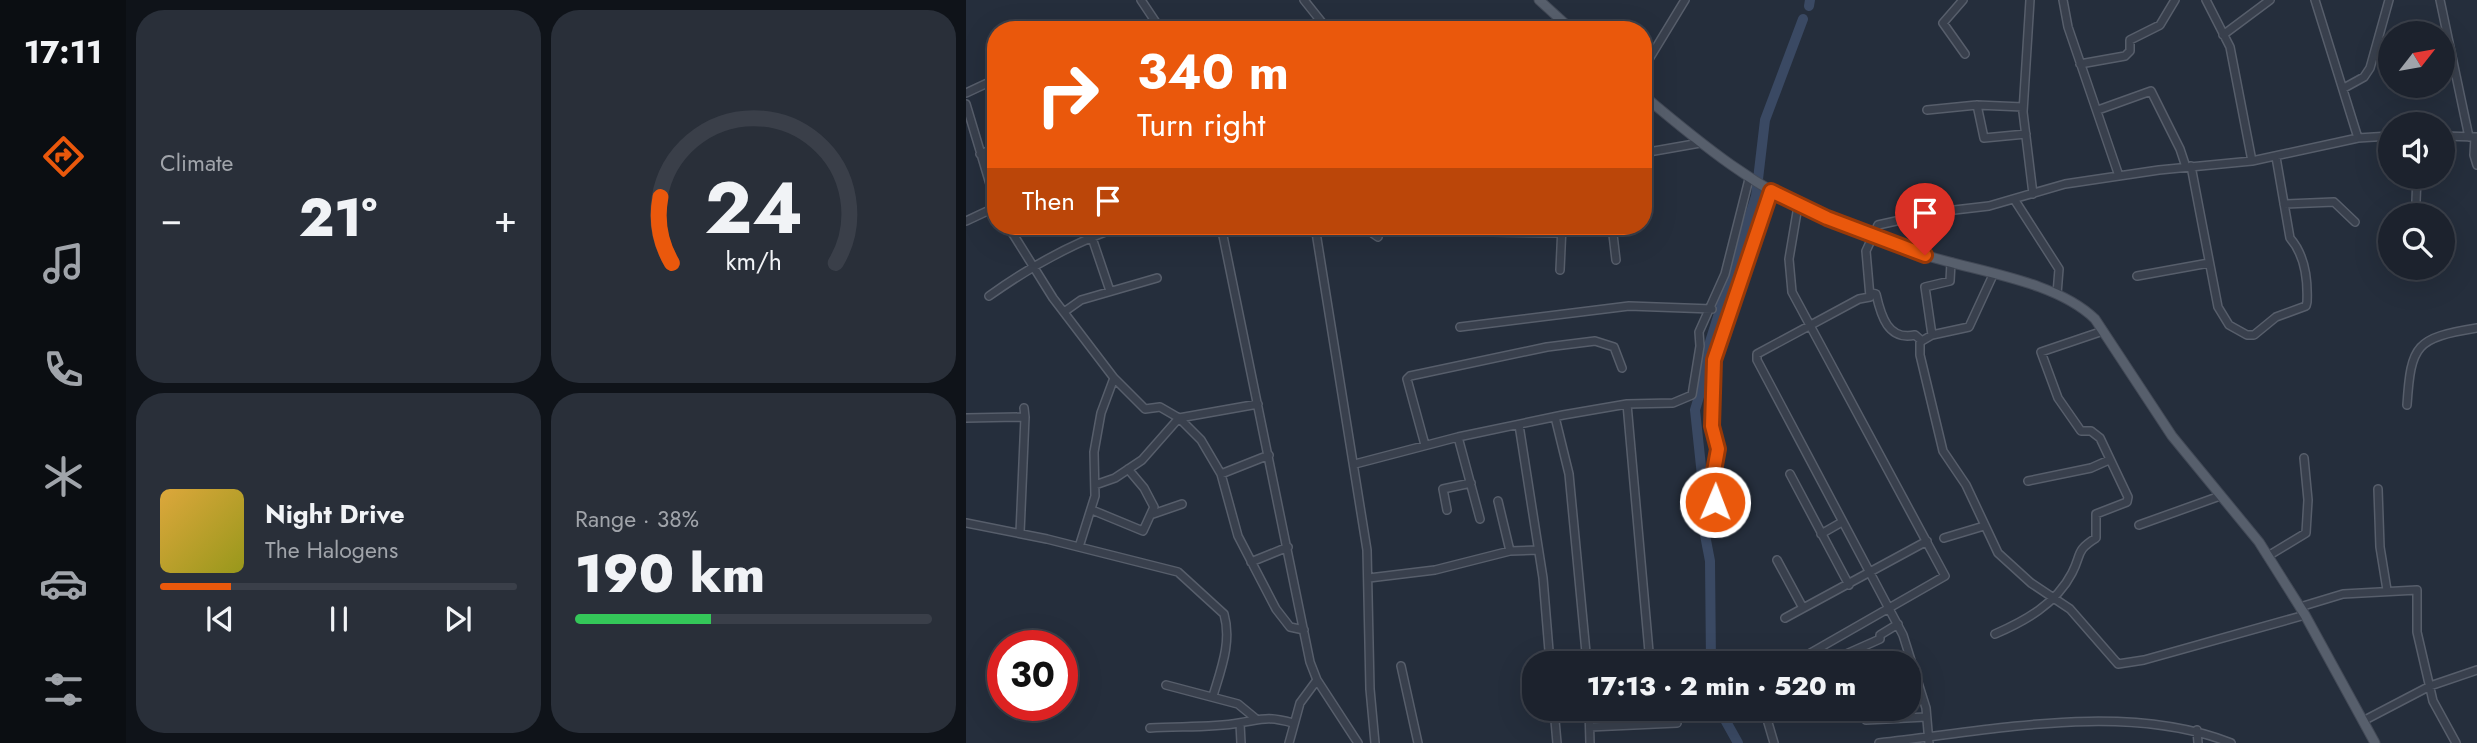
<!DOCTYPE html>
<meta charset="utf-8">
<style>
body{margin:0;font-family:Jost,sans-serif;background:#292f39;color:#f1f3f6;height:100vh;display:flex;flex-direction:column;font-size:26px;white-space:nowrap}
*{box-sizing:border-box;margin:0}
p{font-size:23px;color:#a0a4aa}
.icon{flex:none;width:38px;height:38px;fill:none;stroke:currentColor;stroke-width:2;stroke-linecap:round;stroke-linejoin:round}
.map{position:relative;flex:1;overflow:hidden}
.sheet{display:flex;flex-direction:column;gap:10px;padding:10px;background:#0f1319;width:840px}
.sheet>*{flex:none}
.banner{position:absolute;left:21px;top:21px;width:665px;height:214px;border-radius:28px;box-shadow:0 7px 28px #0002,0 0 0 2px #3a3f49;background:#ea580c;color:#fff;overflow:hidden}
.needle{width:46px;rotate:59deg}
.fabs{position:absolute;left:1412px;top:21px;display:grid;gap:14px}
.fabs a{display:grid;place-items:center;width:77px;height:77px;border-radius:50%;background:#1c222d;box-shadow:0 7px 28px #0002,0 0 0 2px #3a3f49;font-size:35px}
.speed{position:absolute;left:21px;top:630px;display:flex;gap:14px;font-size:35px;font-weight:700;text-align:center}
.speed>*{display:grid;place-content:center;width:91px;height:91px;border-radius:50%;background:#1c222d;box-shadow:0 7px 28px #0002,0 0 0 2px #3a3f49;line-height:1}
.speed .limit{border:10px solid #d22;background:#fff;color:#111}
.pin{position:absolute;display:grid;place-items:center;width:60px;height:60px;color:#fff;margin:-72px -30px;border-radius:50% 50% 50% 0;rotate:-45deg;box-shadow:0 0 7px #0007}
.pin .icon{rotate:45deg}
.me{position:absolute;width:77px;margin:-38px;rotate:1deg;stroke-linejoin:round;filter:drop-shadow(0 0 5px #0008)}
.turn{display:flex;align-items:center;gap:24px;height:147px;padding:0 35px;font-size:32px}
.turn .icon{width:91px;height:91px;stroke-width:2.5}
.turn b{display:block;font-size:49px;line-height:60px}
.then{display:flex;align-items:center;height:66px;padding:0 35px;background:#0003;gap:14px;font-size:26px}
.big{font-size:52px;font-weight:800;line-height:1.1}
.sheet .widget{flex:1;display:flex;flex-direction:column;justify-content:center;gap:10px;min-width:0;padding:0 24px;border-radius:28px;background:#292f39}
.sheet .dial{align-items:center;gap:0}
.dial svg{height:182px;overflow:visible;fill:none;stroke:#3a3f49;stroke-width:7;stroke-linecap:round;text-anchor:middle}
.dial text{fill:#f1f3f6;stroke:none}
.song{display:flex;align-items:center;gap:21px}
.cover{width:84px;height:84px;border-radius:10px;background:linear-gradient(135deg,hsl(40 70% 55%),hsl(60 70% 35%))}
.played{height:7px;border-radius:4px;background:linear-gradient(90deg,#ea580c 20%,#3a3f49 20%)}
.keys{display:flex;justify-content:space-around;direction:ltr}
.heat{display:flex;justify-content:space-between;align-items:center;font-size:38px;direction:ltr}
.charge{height:10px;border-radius:5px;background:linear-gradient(90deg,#34c759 38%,#3a3f49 0)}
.sheet .tiles{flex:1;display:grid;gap:10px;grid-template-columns:repeat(2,1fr)}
.trip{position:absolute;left:556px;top:651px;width:399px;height:70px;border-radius:28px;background:#1c222d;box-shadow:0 7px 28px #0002,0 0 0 2px #3a3f49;font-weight:800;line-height:70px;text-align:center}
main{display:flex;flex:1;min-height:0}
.tab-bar{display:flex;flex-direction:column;width:126px;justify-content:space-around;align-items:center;background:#0b0e12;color:#a0a4aa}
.tab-bar .icon{width:49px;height:49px}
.tab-bar .current{color:#ea580c}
.tab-bar b{font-size:32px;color:#f1f3f6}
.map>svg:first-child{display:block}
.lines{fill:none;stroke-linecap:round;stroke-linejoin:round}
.river{stroke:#3a4963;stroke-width:10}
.minor-casing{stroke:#575e6b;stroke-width:10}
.major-casing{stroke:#424956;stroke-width:11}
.minor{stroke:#39404d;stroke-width:7}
.major{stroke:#575f6c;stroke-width:9}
.route-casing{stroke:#983908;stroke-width:18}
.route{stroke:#ea580c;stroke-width:12}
</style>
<main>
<nav class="tab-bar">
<b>17:11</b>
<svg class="icon current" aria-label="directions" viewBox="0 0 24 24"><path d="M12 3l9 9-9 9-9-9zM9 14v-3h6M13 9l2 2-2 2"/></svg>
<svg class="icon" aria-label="music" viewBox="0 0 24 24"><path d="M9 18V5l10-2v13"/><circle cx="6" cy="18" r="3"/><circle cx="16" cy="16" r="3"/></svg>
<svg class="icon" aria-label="phone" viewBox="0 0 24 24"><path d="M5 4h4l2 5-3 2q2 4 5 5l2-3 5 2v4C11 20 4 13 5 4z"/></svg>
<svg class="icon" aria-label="climate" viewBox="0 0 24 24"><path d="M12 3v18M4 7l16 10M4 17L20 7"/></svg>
<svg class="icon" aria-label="car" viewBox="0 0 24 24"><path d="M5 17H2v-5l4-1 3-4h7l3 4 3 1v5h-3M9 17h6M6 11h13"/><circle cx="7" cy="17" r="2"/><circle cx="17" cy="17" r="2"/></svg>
<svg class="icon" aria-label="filters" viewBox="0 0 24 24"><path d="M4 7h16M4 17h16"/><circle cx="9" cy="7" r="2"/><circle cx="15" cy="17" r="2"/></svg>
</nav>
<section class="sheet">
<div class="tiles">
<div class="widget"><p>Climate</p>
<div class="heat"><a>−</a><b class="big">21°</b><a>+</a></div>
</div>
<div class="widget dial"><svg viewBox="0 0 100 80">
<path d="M14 69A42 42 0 1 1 86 69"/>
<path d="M14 69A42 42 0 0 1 9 40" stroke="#ea580c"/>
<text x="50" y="56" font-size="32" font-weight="700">24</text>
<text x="50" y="72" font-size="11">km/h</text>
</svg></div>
<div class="widget">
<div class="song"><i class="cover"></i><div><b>Night Drive</b><p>The Halogens</p></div></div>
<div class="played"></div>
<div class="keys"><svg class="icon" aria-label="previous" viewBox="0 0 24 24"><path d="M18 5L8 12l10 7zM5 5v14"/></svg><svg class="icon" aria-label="pause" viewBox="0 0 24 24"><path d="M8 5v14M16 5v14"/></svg><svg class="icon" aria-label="next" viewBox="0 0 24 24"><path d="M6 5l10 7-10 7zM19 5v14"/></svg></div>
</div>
<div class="widget"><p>Range · 38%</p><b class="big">190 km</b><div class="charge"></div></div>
</div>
</section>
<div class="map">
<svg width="1511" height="743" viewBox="0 0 1511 743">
<rect width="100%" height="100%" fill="#252e3c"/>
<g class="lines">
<!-- river -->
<path class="river" d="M843,6L844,0
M745,663L744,561L734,509L737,485L729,410L737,383L738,349L743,345L790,196L799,120L837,19
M753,709L772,743"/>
<defs>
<path id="minor" d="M175,0L195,30
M338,0L362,30
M997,0L977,23L999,54
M1064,0L1057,112L1067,194
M1097,0L1102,27L1153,176
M1240,0L1264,47L1286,161
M1349,0L1392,138
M1474,0L1503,137
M1257,35L1304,0
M1114,64L1159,56L1164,51V40L1194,25L1209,0
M677,69L719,0
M1378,88L1398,77L1404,68L1423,0
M0,93L30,79
M0,104L30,204
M1011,105L1018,138L1060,134
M961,110L1011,105L1057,107
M1132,110L1185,91L1214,149L1220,167
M1477,136L1511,137
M1509,137L1508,155L1511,165
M677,153L734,143
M14,154L30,148
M1225,166L1252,307L1263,325L1281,335H1288L1310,317L1340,306L1341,302C1342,279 1339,255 1324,238L1310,157
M1048,199L1093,269L1091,294
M1450,201L1451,177
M1318,204L1368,202L1389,222
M832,206L823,259L826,292L979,576L834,659
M0,221L30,207
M42,226L87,298L148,378L179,409L194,407L213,418
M122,226L144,291
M255,226L344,662L351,680L392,743
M349,226L401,550L404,689L409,743
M396,226L412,237
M646,226L650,260
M526,232L596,233
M594,270L596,226
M1027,275L1003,327L966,335L954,342V355L977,451L1000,485L1032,553L1065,583L1104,609L1152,664L1178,660L1339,615
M1171,276L1243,263
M906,293L910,294C915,316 922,341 949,335L956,341
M23,296C65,266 108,242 156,226
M98,312L115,300L191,278
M494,327L663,306L746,309
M966,335L959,287L984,281L985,262
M661,404L684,663
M1441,405C1445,344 1450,338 1511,328
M589,417L603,474L621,663
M0,418L59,417L58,408
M215,420L235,440L255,474L272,536L310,609L324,627L338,630
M553,425L577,578L584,663
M492,437L514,519
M459,445L441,379L444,376L581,347L629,341L648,347L656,368
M389,464L492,437L597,415L661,404L707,403L726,395L734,346L733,332L759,274L783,179
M255,474L303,455
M824,474L883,585
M1062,481L1125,468L1143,460
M129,485L149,478L176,460L213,418L292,404
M1412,489L1414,547L1421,590
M532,501L544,551
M126,510L177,531L188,507L178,488L162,469
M481,510L477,489L505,483
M187,514L216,504
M0,523L81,539L212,572L258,614C266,642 255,669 247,696
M1173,525L1254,496
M752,530L748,471L752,449L746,426L748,360L805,191
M54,533L59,417
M855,534L876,522
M978,538L1018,526
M113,547L129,496L128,452L135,413L148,378
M1302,556L1340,533L1342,500L1338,458
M811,560L837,608
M285,562L322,547
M403,578L469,570L544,551L572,550
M1334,607L1377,594L1451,590V632L1467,701L1490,743
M819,618L961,541
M1029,634C1059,621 1090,604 1106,573C1116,554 1109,551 1130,538V514L1161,502L1162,497L1134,438L1125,431H1115L1092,398L1075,352L1137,331
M860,663L914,639V635L932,624
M435,666L452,743
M200,685L272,704L289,718
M588,709L591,743
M623,709L624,743
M798,709L808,743
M900,720L960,717
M1397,721L1464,686L1511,670
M274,723L275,743
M624,727L711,723
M184,728C213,726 245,728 273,723C298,719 301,716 327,723
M1231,730L1232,743
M323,743L334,703L351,680
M913,743C1024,731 1158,701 1265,743
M963,743L960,708L937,635L791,360V354L893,299L904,297L900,251L912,225L971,212L1023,206L1099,184L1193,170L1286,161L1392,138L1424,136"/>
<path id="major" d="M573,0L606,30
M677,95C735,144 791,190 862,219C895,232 928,245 962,256C1013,272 1090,281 1129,319L1206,436L1293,542L1339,615L1409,743"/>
</defs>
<!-- minor casing -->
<use href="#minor" class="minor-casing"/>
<!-- major casing -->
<use href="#major" class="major-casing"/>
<!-- minor -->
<use href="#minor" class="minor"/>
<!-- major -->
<use href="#major" class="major"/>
</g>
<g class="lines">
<defs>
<path id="route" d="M749,502L748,471L752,449L746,426L748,360L805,191L861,218L959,255"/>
</defs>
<!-- route casing -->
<use href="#route" class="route-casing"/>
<!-- route -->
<use href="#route" class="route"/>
</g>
</svg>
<div class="fabs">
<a><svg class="needle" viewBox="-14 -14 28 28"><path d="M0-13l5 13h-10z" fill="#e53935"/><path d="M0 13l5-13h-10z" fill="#a0a4aa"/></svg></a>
<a><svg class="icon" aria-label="sound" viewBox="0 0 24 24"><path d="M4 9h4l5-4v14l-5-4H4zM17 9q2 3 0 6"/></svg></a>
<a><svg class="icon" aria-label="search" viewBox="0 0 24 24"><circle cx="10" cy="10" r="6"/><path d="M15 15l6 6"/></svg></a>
</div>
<div class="speed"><div class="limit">30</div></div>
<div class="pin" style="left:959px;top:255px;background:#d93025"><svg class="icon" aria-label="arrive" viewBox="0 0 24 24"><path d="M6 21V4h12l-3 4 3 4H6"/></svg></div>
<svg class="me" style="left:749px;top:502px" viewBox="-20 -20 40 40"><circle r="17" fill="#ea580c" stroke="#fff" stroke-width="3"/><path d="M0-11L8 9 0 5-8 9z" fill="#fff"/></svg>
<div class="trip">17:13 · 2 min · 520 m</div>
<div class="banner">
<div class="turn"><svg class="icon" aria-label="right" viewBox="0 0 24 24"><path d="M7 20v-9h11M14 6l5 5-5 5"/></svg><div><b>340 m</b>Turn right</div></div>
<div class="then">Then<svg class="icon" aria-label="arrive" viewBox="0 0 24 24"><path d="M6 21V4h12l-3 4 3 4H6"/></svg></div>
</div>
</div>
</main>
